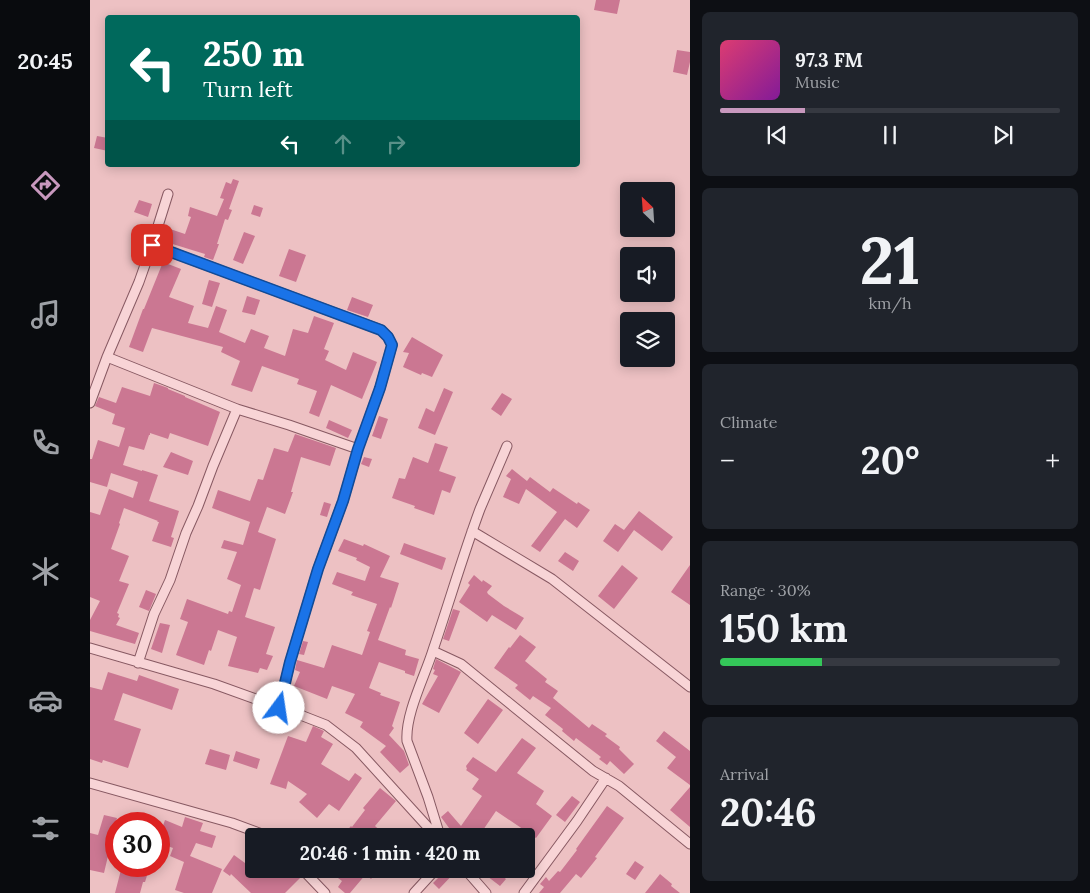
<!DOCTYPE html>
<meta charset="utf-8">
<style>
body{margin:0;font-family:Lora,serif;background:#20242c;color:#f1f3f6;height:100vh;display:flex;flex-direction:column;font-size:19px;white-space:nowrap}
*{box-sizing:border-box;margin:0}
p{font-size:16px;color:#9ea1a6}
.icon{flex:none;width:28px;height:28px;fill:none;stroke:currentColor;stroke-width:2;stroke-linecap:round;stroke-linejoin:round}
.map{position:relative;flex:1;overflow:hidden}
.side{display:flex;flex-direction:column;gap:12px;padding:12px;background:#0d0f14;width:400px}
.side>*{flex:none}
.hud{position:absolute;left:15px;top:15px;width:475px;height:152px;border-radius:5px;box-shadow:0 2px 12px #0003;background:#00695c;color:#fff;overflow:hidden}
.needle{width:32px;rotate:335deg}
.controls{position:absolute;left:530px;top:182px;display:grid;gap:10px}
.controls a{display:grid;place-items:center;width:55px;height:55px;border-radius:5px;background:#171b24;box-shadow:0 2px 12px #0003;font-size:25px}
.speed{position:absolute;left:15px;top:812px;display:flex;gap:10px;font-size:25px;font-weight:700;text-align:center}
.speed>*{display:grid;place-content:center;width:65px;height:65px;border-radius:50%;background:#171b24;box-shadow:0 2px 12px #0003;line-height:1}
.speed .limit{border:8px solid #d22;background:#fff;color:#111}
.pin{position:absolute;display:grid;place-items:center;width:42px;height:42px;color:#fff;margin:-21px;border-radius:10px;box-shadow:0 2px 8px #0006}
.me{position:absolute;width:55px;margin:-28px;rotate:14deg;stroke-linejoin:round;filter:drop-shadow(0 0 4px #0008)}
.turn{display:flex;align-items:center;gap:18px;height:105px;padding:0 15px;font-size:22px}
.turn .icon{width:65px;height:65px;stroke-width:2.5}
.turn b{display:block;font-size:35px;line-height:42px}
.lanes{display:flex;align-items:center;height:48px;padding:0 15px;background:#0003;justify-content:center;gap:25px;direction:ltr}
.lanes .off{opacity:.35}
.big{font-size:38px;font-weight:700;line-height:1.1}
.side .card{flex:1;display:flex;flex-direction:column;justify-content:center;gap:8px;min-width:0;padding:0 18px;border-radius:8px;background:#20242c}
.side .dial{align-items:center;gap:0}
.dial b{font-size:65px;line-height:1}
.song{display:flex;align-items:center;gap:15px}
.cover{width:60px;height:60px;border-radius:8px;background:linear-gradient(135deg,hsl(340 70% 55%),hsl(290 70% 35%))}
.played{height:5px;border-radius:2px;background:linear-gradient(90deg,#c898be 25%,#363941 25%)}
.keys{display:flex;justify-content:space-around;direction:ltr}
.heat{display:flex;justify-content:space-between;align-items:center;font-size:28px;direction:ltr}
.charge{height:8px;border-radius:4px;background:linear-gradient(90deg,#34c759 30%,#363941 0)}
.trip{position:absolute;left:155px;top:828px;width:290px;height:50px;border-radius:5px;background:#171b24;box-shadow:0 2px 12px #0003;font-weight:700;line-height:50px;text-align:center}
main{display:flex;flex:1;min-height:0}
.dock{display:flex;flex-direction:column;width:90px;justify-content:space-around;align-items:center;background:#090b0e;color:#9ea1a6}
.dock .icon{width:35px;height:35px}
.dock .on{color:#c898be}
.dock b{font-size:22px;color:#f1f3f6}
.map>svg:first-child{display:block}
.building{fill:#cb7792}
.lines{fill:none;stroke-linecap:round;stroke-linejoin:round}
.minor-casing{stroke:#875962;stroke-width:11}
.minor{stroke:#f8d4d6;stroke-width:9}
.route-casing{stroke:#114b97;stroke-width:12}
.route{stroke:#1a73e8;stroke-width:9}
</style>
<main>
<nav class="dock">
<b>20:45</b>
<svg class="icon on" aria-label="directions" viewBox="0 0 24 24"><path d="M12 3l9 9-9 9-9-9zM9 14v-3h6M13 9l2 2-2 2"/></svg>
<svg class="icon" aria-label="music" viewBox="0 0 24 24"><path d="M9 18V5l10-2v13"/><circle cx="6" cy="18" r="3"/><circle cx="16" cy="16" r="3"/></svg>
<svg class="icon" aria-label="phone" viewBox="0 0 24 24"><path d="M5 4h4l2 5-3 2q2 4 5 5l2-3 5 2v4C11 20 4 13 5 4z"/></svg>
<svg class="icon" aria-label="climate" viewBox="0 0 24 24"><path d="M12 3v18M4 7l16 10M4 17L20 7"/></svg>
<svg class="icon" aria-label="car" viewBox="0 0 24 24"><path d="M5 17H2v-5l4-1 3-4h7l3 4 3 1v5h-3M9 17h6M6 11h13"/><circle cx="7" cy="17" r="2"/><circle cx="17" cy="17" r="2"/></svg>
<svg class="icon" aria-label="filters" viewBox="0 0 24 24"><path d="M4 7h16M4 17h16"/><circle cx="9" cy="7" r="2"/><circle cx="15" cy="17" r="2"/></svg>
</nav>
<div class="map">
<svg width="600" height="893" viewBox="0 0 600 893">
<rect width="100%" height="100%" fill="#edc1c3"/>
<!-- building -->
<path class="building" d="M506,0H530L527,14L504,10Z
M587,50L600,52V62L597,75L583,72Z
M7,136L18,138V151L4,148Z
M143,179L149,181L139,209L142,210L138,220L135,219L127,244H129L123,260L114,257L115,254L76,242L80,229L95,234L101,217L98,216L100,207L127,216L134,199L130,198L136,182L141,184Z
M49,200L62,204L58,217L44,212Z
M164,205L173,208L170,217L161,214Z
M154,232L165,236L153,264L143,260Z
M199,249L216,255L206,282L189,276Z
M73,262L91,269L79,297L104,306L98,323L118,328L126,306L137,310L129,332L155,343L161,329L179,336L174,348L195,356L203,329L218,333L224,316L244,323L234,349L239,351L235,360L256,370L263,352L287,362L272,399L241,385L229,417L219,413L227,391L207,384L209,379L172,366L162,392L141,385L150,361L131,352L133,347L62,328L53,352L39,347L53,309H54Z
M119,280L130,283L122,307L112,304Z
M157,296L170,300L165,315L152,312Z
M262,297L283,305L278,317L257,310Z
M322,337L353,355L342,377L332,373L331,375L313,367L319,353L313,352Z
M64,383L78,388V389L95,396V397L130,412L118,446L80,433L78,439L60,433V435H59L54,450L39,446L33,465L52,471V470L68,475L59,501L89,511L81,537L84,538L81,547L62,541L69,522H67L68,521L34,508L29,523L30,524L21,549L39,556L29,581L39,584L27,613L29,614L28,617L30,618L26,625L49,633L45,644L0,631V620L10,601L0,597V512L10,515L19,489L43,498L48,482L21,473L17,487L0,482V459H2L8,440L29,447L35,428L22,424L25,414L5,406L9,397L26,403L32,387L60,396Z
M354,388L363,392L345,435L328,428L336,408L344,412Z
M412,393L422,399L411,416L401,409Z
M289,416L298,419L291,439L282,436Z
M239,420L262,430L258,438L236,428Z
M205,434L246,448L240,466L211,457L201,492H203L195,514L177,507L168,532L186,539L170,590L164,588L155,617L185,627L176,654L183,656L177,670L170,668L168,673L138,666L147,637L128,630L121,651L119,650L114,665L86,655L98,622L90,619L97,599L138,614L139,611L142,612L151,585L137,579L147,552L131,548L134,540L153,545L160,522L122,508L128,490L160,501L168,479L173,480L184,448L198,452Z
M345,443L358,447L349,471L366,477L360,493L352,490L344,515L324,508L325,506L302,498L309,478L315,479L323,457L338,463Z
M81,452L103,461L98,475L73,467Z
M274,457L282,459L279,467L271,464Z
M422,469L437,481L440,477L460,492L463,488L487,504L488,502L500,510L487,528L475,519L450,552L441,546L467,512L436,489L429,504L413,497L421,479L416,476Z
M234,502L241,504L237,517L230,515Z
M549,511L583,537L572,551L544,530L528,552L513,541L525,524L534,530Z
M254,539L273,546L274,544L300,556L290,577L309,583L301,608L300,607L288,640L316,650L315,655L329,659L324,676L315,673V671L289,662L279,688L291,693L290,695L310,702L302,726L304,728L299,735L314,751L319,765L310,773L290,752L296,746L270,727L273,722L255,713L265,694L242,686L237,699L204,686L210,672L205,670L207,660L234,668L242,645L272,655L280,632L277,631L287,604L261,595L263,592L242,584L247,572L275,581L280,567L266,560L267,558L248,551Z
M314,543L356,558L352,570L310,554Z
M475,552L489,561L483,571L468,561Z
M532,565L548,578L524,609L508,596Z
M600,565V605L581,592Z
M384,575L392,582L393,580L402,586L397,592L398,594L414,606L434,618L426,630L402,615L397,622L369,602L380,585L378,583Z
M56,590L66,594L59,611L49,607Z
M363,609L370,611L359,641L353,639Z
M70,623L80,625L72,653L61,649Z
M430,635L446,647L435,661L457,679L455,682L468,691L463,698L499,728L502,724L517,734L515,736L530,747L529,749L544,764L534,774L520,761L517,765L509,759L511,757L486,738L484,741L472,731L473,729L455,715L461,708L443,696L440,700L425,688L428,685L404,668L419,647L420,648Z
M213,641L218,642L214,655L209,654Z
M346,659L371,672L349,713L332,704L348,676L343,674L345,670L343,669Z
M18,672L47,681L49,675L89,689L82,710L33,693L24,720L51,729L38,768L13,760L12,763L0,759V687L12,690Z
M398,699L413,710L388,744L374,733Z
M223,726L234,731L231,737L243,744L231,764L259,781L265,773L272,778L249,811L239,804L227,818L209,802L217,794L198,781L196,789L180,784L198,736L216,742Z
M574,731L600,751V785L577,768L586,757L566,741Z
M432,738L446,748L427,773L454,791L446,804L462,816L446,838L406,811L391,833L384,828L374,836H356L362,832L351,817L358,811L371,826L392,796L382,789L389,779L376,770L377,769L376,766L383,757L406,772Z
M120,749L140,755L136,770L115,764Z
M146,751L170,759L167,769L143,761Z
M600,787V827L580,810Z
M290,788L306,801L285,826L296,836H252L261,826L262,827L275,810L273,808Z
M482,796L490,802L475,822L466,815Z
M517,806L534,818L505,857L507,858L491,878L486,874L470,893H449L454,887L450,884L456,877L459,881L468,871L470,872L487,850L486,849Z
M14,815L27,818L17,855L18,856L14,873L0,870V833L8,835Z
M95,817L113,823L110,831L126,836L122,848L106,843L100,856L132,869L122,893H94L85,890L94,862L80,856L83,848L69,843V837L75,820L92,827Z
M164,854V869H206L207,873L211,877L195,893H161L141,874L140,876L133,871L144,855L155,863Z
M545,861L554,867L545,880L536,874Z
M32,866H60L55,882H53L50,893H25Z
M236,869H290L281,879L276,874L260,893H255L248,887L252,881Z
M357,869H368L349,889L343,883Z
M404,869L416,879L410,886L397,876Z
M570,874L582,884L581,886L590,893H555Z"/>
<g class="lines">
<defs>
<path id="minor" d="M62,245L78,194
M17,357L147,409L199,425L268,449
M0,403L17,357L49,282L62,245L291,330L298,337L302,345L290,388L268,449L253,501L228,569L200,662L189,708
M382,531L462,579L600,687
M0,648L124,684L213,716L236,725L266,748L346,836
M343,651L371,664L503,771L529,786L600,844
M48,663L64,614L80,580L96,533L108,506L123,466L147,409
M0,783L142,823L177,836
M350,836L338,797L317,741C315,714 335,676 343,650C359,603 373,555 390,509C399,488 408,467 417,446
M212,869L235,893
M375,869L396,893
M324,893L346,869
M434,893L487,821L516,778"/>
</defs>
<!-- minor casing -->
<use href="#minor" class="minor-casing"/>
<!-- minor -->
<use href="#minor" class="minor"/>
</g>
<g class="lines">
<defs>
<path id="route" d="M62,245L291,330L298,337L302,345L290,388L268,449L253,501L228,569L200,662L189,708"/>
</defs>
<!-- route casing -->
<use href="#route" class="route-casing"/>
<!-- route -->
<use href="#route" class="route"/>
</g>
</svg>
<div class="controls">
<a><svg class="needle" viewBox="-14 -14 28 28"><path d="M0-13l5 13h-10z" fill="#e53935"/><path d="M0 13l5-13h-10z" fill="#9ea1a6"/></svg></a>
<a><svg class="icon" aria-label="sound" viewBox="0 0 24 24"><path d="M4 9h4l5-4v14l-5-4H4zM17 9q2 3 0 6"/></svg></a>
<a><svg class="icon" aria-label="layers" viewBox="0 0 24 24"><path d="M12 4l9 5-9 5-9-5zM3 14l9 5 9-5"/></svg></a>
</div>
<div class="speed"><div class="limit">30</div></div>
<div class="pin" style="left:62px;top:245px;background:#d93025"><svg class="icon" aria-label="arrive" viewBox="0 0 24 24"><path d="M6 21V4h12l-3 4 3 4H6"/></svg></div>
<svg class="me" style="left:189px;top:708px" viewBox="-20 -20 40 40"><circle r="19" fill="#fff"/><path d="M0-13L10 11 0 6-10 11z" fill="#1a73e8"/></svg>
<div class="trip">20:46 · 1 min · 420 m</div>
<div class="hud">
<div class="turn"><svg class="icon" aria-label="left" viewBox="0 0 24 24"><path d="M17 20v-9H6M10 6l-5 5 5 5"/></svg><div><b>250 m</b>Turn left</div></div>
<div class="lanes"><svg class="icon" aria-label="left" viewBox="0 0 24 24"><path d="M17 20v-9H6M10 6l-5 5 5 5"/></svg><svg class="icon off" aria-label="ahead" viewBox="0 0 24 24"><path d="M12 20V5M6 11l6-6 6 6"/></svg><svg class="icon off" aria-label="right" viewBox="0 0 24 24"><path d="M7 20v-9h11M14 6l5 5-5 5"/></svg></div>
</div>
</div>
<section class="side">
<div class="card">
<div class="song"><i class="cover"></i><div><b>97.3 FM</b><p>Music</p></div></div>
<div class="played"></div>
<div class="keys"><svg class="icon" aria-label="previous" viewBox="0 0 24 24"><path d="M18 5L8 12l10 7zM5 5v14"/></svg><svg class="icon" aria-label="pause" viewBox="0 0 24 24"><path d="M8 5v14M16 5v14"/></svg><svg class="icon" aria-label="next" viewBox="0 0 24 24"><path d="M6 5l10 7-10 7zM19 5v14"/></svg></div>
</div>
<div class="card dial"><b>21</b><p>km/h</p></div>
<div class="card"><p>Climate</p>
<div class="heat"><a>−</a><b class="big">20°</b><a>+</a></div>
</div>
<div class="card"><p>Range · 30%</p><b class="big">150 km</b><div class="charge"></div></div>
<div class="card"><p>Arrival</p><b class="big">20:46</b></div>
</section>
</main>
